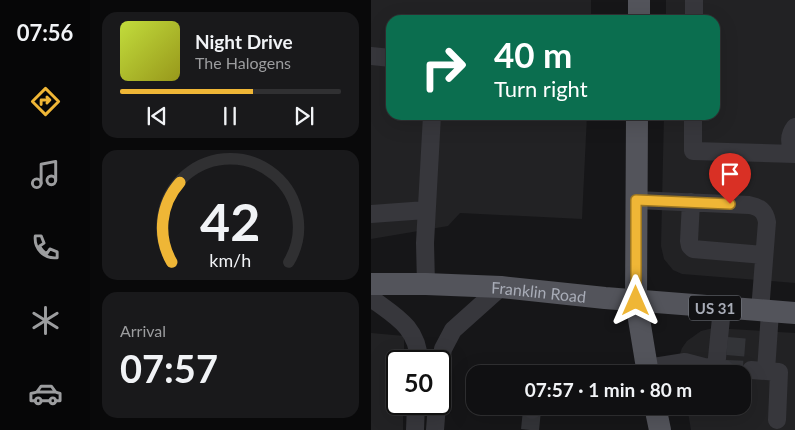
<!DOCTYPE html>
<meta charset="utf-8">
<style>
body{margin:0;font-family:Lato,sans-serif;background:#19191b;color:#f1f3f6;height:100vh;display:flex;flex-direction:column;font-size:19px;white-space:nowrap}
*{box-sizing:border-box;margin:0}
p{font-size:16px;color:#9c9d9f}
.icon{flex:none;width:28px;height:28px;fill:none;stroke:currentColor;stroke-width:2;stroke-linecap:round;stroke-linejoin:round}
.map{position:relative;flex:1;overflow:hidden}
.details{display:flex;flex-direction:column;gap:12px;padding:12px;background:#09090a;width:281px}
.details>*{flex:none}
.guide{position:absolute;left:15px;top:15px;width:334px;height:105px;border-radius:15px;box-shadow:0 5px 20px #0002,0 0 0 1px #303032;background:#0b6e4f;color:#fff;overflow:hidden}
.speed{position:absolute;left:15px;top:350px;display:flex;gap:10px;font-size:25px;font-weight:700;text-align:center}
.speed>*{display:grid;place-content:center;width:65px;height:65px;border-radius:50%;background:#101012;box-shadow:0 5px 20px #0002,0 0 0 1px #303032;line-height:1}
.speed .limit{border:2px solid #111;border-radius:8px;background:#fff;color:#111}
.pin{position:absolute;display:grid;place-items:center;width:42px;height:42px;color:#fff;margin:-51px -21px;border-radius:50% 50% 50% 0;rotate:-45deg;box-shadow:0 0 5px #0007}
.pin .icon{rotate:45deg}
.me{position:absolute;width:55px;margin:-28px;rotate:0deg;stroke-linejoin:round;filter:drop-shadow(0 0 4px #0008)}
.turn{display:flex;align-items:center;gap:18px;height:105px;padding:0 25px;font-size:22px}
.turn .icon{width:65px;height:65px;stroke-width:2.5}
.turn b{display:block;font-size:35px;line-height:42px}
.big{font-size:38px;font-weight:700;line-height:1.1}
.details .widget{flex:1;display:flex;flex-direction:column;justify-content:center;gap:8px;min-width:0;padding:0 18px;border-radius:15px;background:#19191b}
.details .dial{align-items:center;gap:0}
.dial svg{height:130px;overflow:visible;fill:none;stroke:#303032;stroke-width:7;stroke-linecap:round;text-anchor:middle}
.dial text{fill:#f1f3f6;stroke:none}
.song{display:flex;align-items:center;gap:15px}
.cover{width:60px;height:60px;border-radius:8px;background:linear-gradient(135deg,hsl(70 70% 55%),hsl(60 70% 35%))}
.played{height:5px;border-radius:2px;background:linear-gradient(90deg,#efb636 60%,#303032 60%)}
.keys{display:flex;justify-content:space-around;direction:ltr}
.trip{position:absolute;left:95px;top:365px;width:285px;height:50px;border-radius:15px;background:#101012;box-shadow:0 5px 20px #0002,0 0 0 1px #303032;font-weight:700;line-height:50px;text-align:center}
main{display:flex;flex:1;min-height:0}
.tab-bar{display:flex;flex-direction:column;width:90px;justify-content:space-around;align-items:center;background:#060607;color:#9c9d9f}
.tab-bar .icon{width:35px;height:35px}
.tab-bar .selected{color:#efb636}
.tab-bar b{font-size:22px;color:#f1f3f6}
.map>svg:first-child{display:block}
.built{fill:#222224}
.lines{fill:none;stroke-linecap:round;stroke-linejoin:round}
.minor-tunnel{stroke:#333438;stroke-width:18;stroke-dasharray:18 9;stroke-linecap:butt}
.minor{stroke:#37373c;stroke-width:18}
.major{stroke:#53545b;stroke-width:22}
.route-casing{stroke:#9b7623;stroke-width:12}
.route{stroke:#efb636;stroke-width:9}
.labels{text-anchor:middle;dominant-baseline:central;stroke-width:5;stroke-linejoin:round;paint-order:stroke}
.shield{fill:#111113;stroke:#7b7e86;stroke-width:1}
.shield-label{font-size:15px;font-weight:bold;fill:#a8acb7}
.street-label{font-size:16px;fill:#a8acb7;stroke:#111113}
</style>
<main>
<nav class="tab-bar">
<b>07:56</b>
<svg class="icon selected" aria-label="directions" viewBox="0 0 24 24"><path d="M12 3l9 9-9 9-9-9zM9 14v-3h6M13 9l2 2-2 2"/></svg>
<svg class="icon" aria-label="music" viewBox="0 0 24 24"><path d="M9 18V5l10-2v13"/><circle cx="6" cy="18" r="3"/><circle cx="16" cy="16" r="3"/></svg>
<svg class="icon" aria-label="phone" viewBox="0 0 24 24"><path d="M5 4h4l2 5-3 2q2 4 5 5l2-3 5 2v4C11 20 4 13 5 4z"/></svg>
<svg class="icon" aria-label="climate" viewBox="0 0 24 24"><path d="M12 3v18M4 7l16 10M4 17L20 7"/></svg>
<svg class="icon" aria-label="car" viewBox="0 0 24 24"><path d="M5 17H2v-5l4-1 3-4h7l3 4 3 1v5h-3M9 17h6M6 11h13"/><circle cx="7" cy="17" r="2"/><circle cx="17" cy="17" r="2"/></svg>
</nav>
<section class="details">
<div class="widget">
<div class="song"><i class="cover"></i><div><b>Night Drive</b><p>The Halogens</p></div></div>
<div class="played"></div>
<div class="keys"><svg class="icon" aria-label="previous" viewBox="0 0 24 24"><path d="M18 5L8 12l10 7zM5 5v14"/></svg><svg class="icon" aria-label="pause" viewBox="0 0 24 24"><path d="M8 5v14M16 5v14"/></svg><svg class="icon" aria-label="next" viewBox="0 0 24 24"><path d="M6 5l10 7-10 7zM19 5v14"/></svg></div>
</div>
<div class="widget dial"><svg viewBox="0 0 100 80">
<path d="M14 69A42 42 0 1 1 86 69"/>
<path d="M14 69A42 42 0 0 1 19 20" stroke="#efb636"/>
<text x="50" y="56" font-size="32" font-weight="700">42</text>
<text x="50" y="72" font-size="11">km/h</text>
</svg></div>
<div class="widget"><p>Arrival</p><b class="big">07:57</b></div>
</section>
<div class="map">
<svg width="424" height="430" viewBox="0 0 424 430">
<rect width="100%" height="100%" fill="#161618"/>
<!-- built -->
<path class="built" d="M0,0H220V20H20V115H216L211,219L89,213L77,226L0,239Z
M295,0H424V283L311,274L302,270L293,259L290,246L293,115H344V20H295Z
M342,328L424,333V430H320L316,406H371V374H310L307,360L311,348L316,341L330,331Z
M0,333L33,336V361H26V404H32V430H0Z"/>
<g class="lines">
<!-- minor-tunnel -->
<path class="minor-tunnel" d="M356,346L381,348
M354,369L380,370
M159,430L161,410"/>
<!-- minor -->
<path class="minor" d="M323,20V0
M0,56L20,58
M322,115V151L424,154
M424,127C418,135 417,144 424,152
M265,200L378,205C389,207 394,211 396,222L389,311
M320,202L318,241L319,246L322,249L393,255
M0,214L55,210
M55,284L54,243L61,115
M0,298C24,316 47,327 48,361
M276,368L314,362L333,367L354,369
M345,368L351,308
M69,369L72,349L82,330L130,287
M380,370L408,372L406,420
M395,371L399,312
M161,410V406
M44,430L45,404
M64,430L66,404"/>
<!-- major -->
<g class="major">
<path d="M268,20V0"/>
<path d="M266,115L265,301L277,374"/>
<path id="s1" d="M0,284H55L130,287L234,298L424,313"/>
<path d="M284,406L289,430"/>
</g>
</g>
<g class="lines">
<defs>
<path id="route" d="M265,301V200L359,204"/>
</defs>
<!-- route casing -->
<use href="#route" class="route-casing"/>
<!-- route -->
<use href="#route" class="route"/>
</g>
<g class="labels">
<!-- shield labels -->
<rect class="shield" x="318" y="295.5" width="52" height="25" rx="4"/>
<g class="shield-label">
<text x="344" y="308">US 31</text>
</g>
<!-- street labels -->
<g class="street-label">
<text stroke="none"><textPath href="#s1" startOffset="168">Franklin Road</textPath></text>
</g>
</g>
</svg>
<div class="speed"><div class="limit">50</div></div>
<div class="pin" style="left:359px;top:204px;background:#d93025"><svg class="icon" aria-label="arrive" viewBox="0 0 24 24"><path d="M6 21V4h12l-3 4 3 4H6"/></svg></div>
<svg class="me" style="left:265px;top:301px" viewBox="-20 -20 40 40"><path d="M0-17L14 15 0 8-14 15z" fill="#efb636" stroke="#fff" stroke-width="4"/></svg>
<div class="trip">07:57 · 1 min · 80 m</div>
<div class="guide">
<div class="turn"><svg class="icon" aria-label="right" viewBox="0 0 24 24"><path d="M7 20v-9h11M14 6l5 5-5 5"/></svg><div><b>40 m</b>Turn right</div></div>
</div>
</div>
</main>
